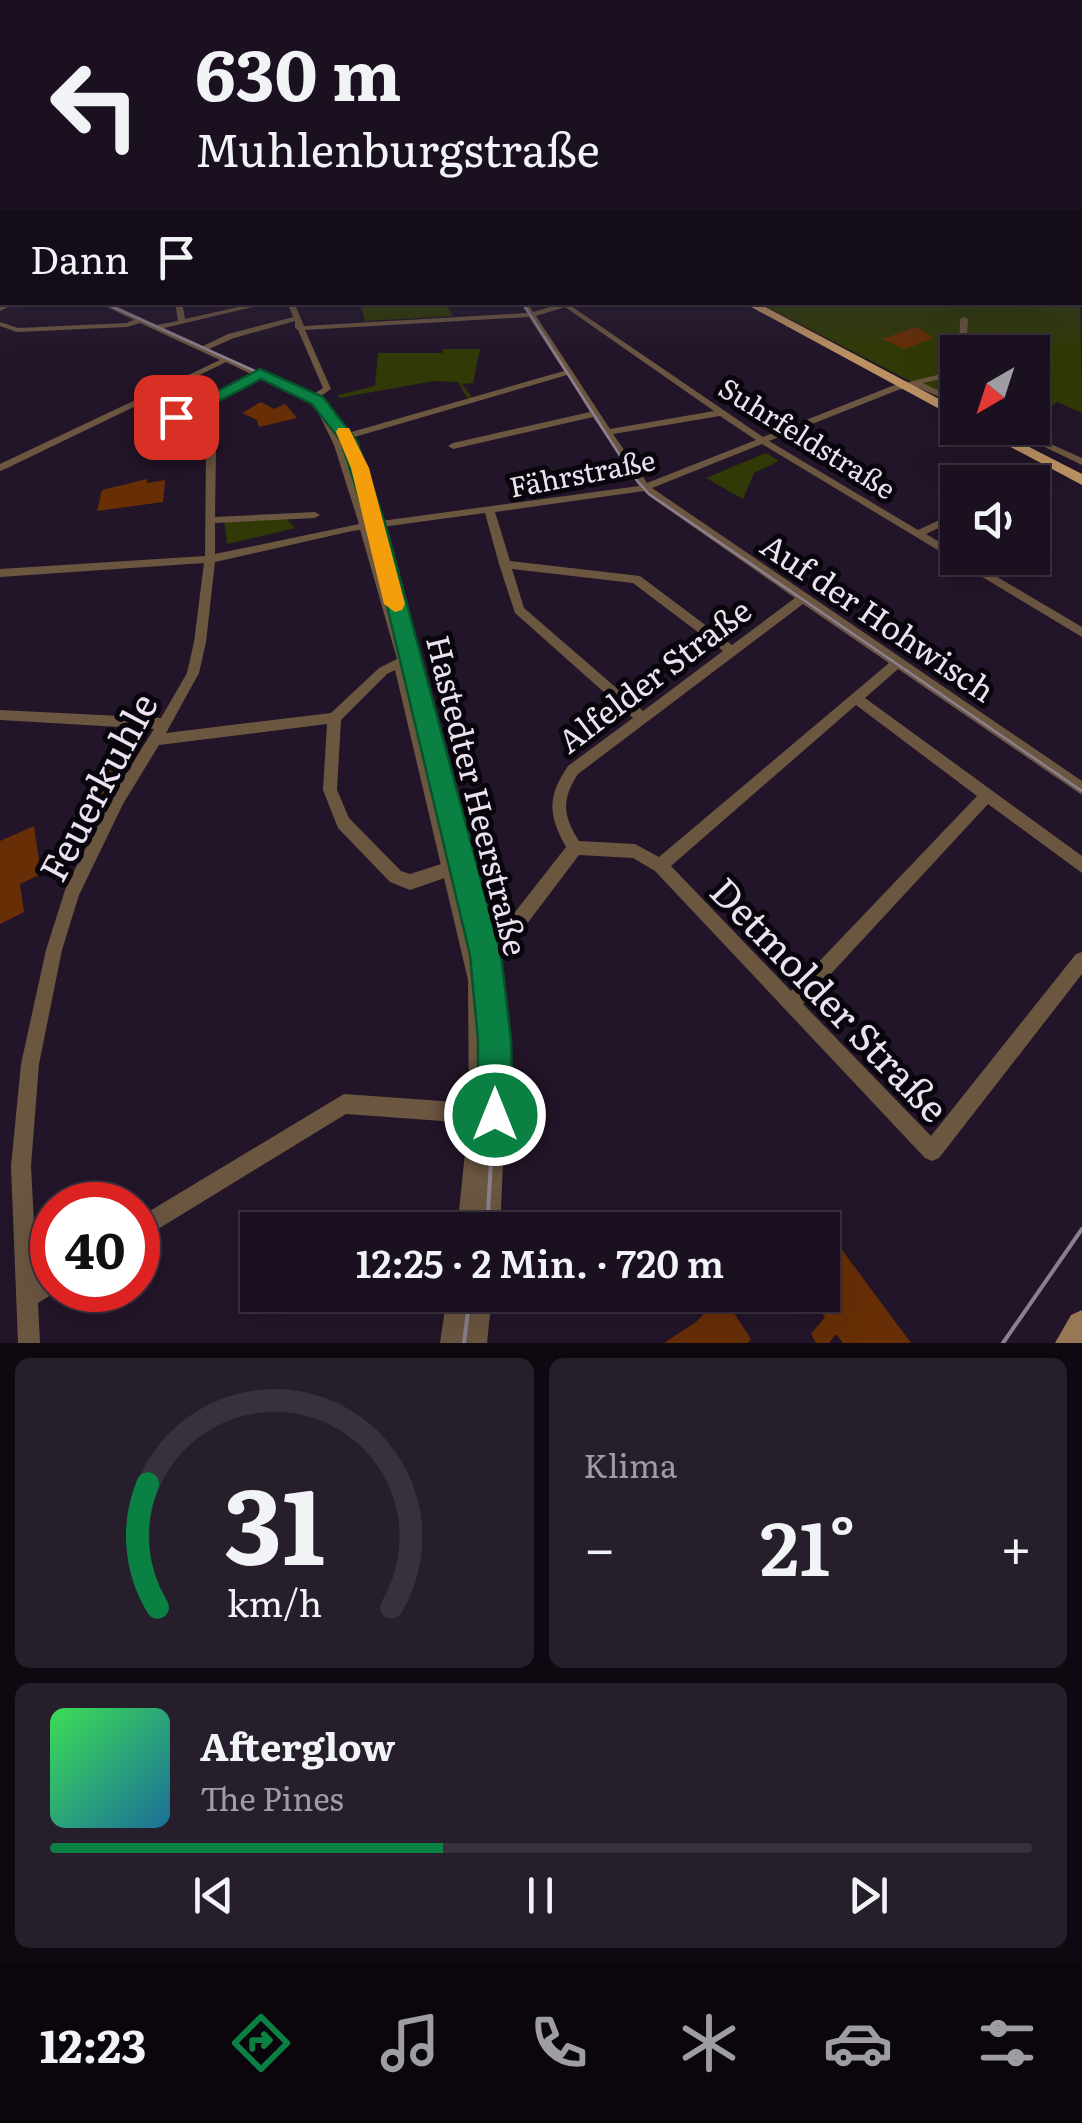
<!DOCTYPE html>
<html lang="de">
<meta charset="utf-8">
<style>
body{margin:0;font-family:Literata,serif;background:#271e2c;color:#f1f3f6;height:100vh;display:flex;flex-direction:column;font-size:38px;white-space:nowrap}
*{box-sizing:border-box;margin:0}
p{font-size:32px;color:#9f9da4}
.icon{flex:none;width:55px;height:55px;fill:none;stroke:currentColor;stroke-width:2;stroke-linecap:round;stroke-linejoin:round}
.map{position:relative;height:1343px;overflow:hidden}
.side{display:flex;flex-direction:column;gap:15px;padding:15px;background:#0e0911;flex:1}
.side>*{flex:none}
.guide{position:absolute;left:0px;top:0px;width:1082px;height:305px;box-shadow:0 10px 40px #0002,0 0 0 2px #38303d;background:#1a101f;color:#f1f3f6;overflow:hidden}
.needle{width:65px;rotate:219deg}
.fabs{position:absolute;left:940px;top:335px;display:grid;gap:20px}
.fabs a{display:grid;place-items:center;width:110px;height:110px;border-radius:0px;background:#1a101f;box-shadow:0 10px 40px #0002,0 0 0 2px #38303d;font-size:50px}
.speed{position:absolute;left:30px;top:1182px;display:flex;gap:20px;font-size:50px;font-weight:700;text-align:center}
.speed>*{display:grid;place-content:center;width:130px;height:130px;border-radius:50%;background:#1a101f;box-shadow:0 10px 40px #0002,0 0 0 2px #38303d;line-height:1}
.speed .limit{border:15px solid #d22;background:#fff;color:#111}
.pin{position:absolute;display:grid;place-items:center;width:85px;height:85px;color:#fff;margin:-42px;border-radius:20px;box-shadow:0 5px 15px #0006}
.me{position:absolute;width:110px;margin:-55px;rotate:0deg;stroke-linejoin:round;filter:drop-shadow(0 0 8px #0008)}
.turn{display:flex;align-items:center;gap:35px;height:210px;padding:0 30px;font-size:45px}
.turn .icon{width:130px;height:130px;stroke-width:2.5}
.turn b{display:block;font-size:70px;line-height:85px}
.then{display:flex;align-items:center;height:95px;padding:0 30px;background:#0003;gap:20px;font-size:38px}
.big{font-size:75px;font-weight:600;line-height:1.1}
.side .widget{flex:1;display:flex;flex-direction:column;justify-content:center;gap:15px;min-width:0;padding:0 35px;border-radius:15px;background:#271e2c}
.side .dial{align-items:center;gap:0}
.dial svg{height:260px;overflow:visible;fill:none;stroke:#38303d;stroke-width:7;stroke-linecap:round;text-anchor:middle}
.dial text{fill:#f1f3f6;stroke:none}
.song{display:flex;align-items:center;gap:30px}
.cover{width:120px;height:120px;border-radius:15px;background:linear-gradient(135deg,hsl(130 70% 55%),hsl(200 70% 35%))}
.played{height:10px;border-radius:5px;background:linear-gradient(90deg,#0b8043 40%,#38303d 40%)}
.keys{display:flex;justify-content:space-around;direction:ltr}
.heat{display:flex;justify-content:space-between;align-items:center;font-size:55px;direction:ltr}
.side .tiles{flex:1;display:grid;gap:15px;grid-template-columns:1fr 1fr}
.widget:last-child{grid-column:span 2}
.trip{position:absolute;left:240px;top:1212px;width:600px;height:100px;border-radius:0px;background:#1a101f;box-shadow:0 10px 40px #0002,0 0 0 2px #38303d;font-weight:600;line-height:100px;text-align:center}
.dock{display:flex;height:160px;justify-content:space-around;align-items:center;background:#0a060c;color:#9f9da4}
.dock .icon{width:70px;height:70px}
.dock .current{color:#0b8043}
.dock b{font-size:45px;color:#f1f3f6}
.map>svg:first-child{display:block}
.green{fill:#313a06}
.building{fill:#682f06}
.lines{fill:none;stroke-linecap:round;stroke-linejoin:round}
.minor{fill:#6b5640;fill-rule:evenodd}
.tertiary{fill:#6b5640;fill-rule:evenodd}
.secondary{fill:#987754;fill-rule:evenodd}
.primary{fill:#bb9162;fill-rule:evenodd}
.tram-far1{stroke:#8b7f90;stroke-width:2.5}
.tram{stroke:#8b7f90;stroke-width:4}
.route{fill:#0b8043;stroke:#07532c;stroke-width:2.5}
.slow{fill:#f59e0b}
.labels{text-anchor:middle;dominant-baseline:central;stroke-width:10;stroke-linejoin:round;paint-order:stroke}
.far-street-label{font-size:28px;fill:#ebe1ef;stroke:#09050c}
.street-label{font-size:32px;fill:#ebe1ef;stroke:#09050c}
.near-street-label{font-size:38px;fill:#ebe1ef;stroke:#09050c}
</style>
<div class="map">
<svg width="1082" height="1343" viewBox="0 0 1082 1343">
<rect width="100%" height="100%" fill="#231529"/>
<!-- green -->
<path class="green" d="M1080,297L1082,413L1057,402L1033,421L1032,352H958L957,400L906,379L759,303L1080,302Z
M360,303H445L453,316L365,321Z
M443,349H480L473,383L462,384L472,397L467,398L458,382L434,381L339,398L338,395L375,386L378,353H442Z
M766,453L779,461L754,473L743,499L706,478Z
M286,518L295,528L227,544L224,520Z"/>
<!-- building -->
<path class="building" d="M916,327L934,338L904,349L882,339Z
M261,402L274,409L285,404L297,418L259,427L257,420L242,413Z
M147,479V483L165,480L163,502L97,511L102,490Z
M124,746L137,747L131,757L127,756L98,802L81,800L113,749L121,750Z
M34,826L41,874L20,884L24,912L0,924V841Z
M822,1223L911,1343H843L836,1334L829,1343H816L811,1334L825,1317L809,1295H822Z
M722,1295L751,1339L748,1343H664L696,1322Z"/>
<g class="lines">
<!-- minor -->
<path class="minor" d="M0,201L2,202V204L0,205Z
M1080,219H1082V223H1080Z
M0,235H2V239H0Z
M8,302H18L0,311V306Z
M97,302H107L157,325L178,321L175,302H182L185,319L260,302H274L164,328L203,346L228,334L293,317L287,302H294L304,326L527,313L520,302H527L533,312L567,302H576L571,306L763,437L892,386L958,370V375L923,383L958,400V405L914,386L898,390L769,441L918,530L946,517L958,520V526L947,524L926,534L958,553V558H965L1082,627V637L762,444L652,488L1082,781V795L898,669L865,698L1082,856V873L988,804L803,1004L931,1136L1076,954L1082,952V974L939,1158L932,1161L925,1158L655,871L633,858L579,855L520,933L484,955L478,953L476,947L478,941L508,921L566,847C548,815 547,797 568,766L633,718L515,613L499,564L485,513L352,531L215,562L206,642L199,673L166,733L331,713L379,668L405,655H413L415,658L413,661L387,674L341,720L337,790L349,818L401,871L410,874L457,859L462,862L465,867L462,872L410,890L390,882L338,828L323,790L327,724L159,745L123,804L79,895L62,950L39,1064L31,1166L37,1279L52,1271V1290H59L38,1303L40,1343H18L11,1166L21,1064L46,950L66,887L113,794L154,729L0,720V710L161,718L187,673L194,642L204,563L0,577V569L205,556L206,450L194,433L140,404L3,470L0,471V464L220,360L140,323L127,327L17,332L0,326V322L18,328L126,323L134,320ZM565,307L714,411L610,429L536,316ZM529,317L564,371L348,433L333,412L318,398L331,389L305,330ZM295,321V328L298,330L323,388L312,395L209,349L234,338ZM226,362L253,375L173,415L147,401ZM567,375L590,412L453,443L448,446L453,449L593,417L639,486L381,521L367,475L351,438ZM260,378L314,403L321,410L318,412L334,445L359,524L215,554V523L315,518L320,515L315,512L215,517L216,450L200,429L180,418ZM720,416L756,440L647,483L613,434ZM330,420C353,450 361,487 371,522H369L344,445ZM644,491L649,496L795,598L732,645L640,576L510,561L495,512ZM512,569L633,583L723,651L643,711L524,608ZM803,604L889,663L659,857L635,844L579,841C563,816 561,800 578,774ZM856,705L977,796L791,991L671,866Z
M964,317L968,319L966,352H959L960,319Z
M1005,428H1015L1082,458V465Z
M1032,544H1038V550L1032,551Z
M344,1094L483,1104L490,1107L493,1114L490,1121L483,1124L346,1114L145,1237L138,1240V1218Z"/>
<!-- tertiary -->
<path class="tertiary" d="M365,522L371,526L377,522L383,526L390,555L389,558L381,559L411,659L409,670L419,708H429L431,713L500,982L507,1075L500,1230H457L469,1114L468,980L395,670L397,659L359,526Z
M447,1295H492L487,1343H440Z"/>
<!-- secondary -->
<path class="secondary" d="M2,245V258L0,259V246Z
M1082,1310V1343H1055L1071,1315Z"/>
<!-- primary -->
<path class="primary" d="M742,302H756L958,409V419Z
M975,428H992L1082,474V485Z"/>
<!-- tram-far1 -->
<path class="tram-far1" d="M102,302L312,397L333,415L355,456L489,974L491,1007
M522,302L633,476L649,494L1082,791"/>
<!-- tram -->
<path class="tram" d="M487,1230L496,1075L491,1004
M464,1343L470,1295
M1003,1343L1082,1229"/>
</g>
<!-- sky -->
<linearGradient id="sky" x2="0" y2="1"><stop stop-color="#130c17"/><stop offset="0.47" stop-color="#3f3b54"/><stop offset="1" stop-color="#3f3b54" stop-opacity="0"/></linearGradient>
<rect width="1082" height="357" fill="url(#sky)"/>
<!-- route -->
<path class="route" d="M260,369L323,397L357,441L386,526L501,955L511,1040L513,1115L508,1128L495,1133L483,1128L478,1115V1040L470,955L368,526L341,441L312,404L261,379L181,421L168,417Z"/>
<!-- slow -->
<path class="slow" d="M338,428H349L369,468L405,604L402,610L395,612L384,604L351,468L336,432Z"/>
<g class="labels">
<!-- far-street labels -->
<g class="far-street-label">
<text transform="translate(808 437) rotate(32)">Suhrfeldstraße</text>
<text transform="translate(582 472) rotate(-11)">Fährstraße</text>
</g>
<!-- street labels -->
<g class="street-label">
<text transform="translate(879 616) rotate(34)">Auf der Hohwisch</text>
<text transform="translate(653 674) rotate(-37)">Alfelder Straße</text>
<text transform="translate(479 795) rotate(76)">Hastedter Heerstraße</text>
</g>
<!-- near-street labels -->
<g class="near-street-label">
<text transform="translate(96 786) rotate(-62)">Feuerkuhle</text>
<text transform="translate(831 998) rotate(46)">Detmolder Straße</text>
</g>
</g>
</svg>
<div class="fabs">
<a><svg class="needle" viewBox="-14 -14 28 28"><path d="M0-13l5 13h-10z" fill="#e53935"/><path d="M0 13l5-13h-10z" fill="#9f9da4"/></svg></a>
<a><svg class="icon" aria-label="sound" viewBox="0 0 24 24"><path d="M4 9h4l5-4v14l-5-4H4zM17 9q2 3 0 6"/></svg></a>
</div>
<div class="speed"><div class="limit">40</div></div>
<div class="pin" style="left:176px;top:417px;background:#d93025"><svg class="icon" aria-label="arrive" viewBox="0 0 24 24"><path d="M6 21V4h12l-3 4 3 4H6"/></svg></div>
<svg class="me" style="left:495px;top:1115px" viewBox="-20 -20 40 40"><circle r="17" fill="#0b8043" stroke="#fff" stroke-width="3"/><path d="M0-11L8 9 0 5-8 9z" fill="#fff"/></svg>
<div class="trip">12:25 · 2 Min. · 720 m</div>
<div class="guide">
<div class="turn"><svg class="icon" aria-label="left" viewBox="0 0 24 24"><path d="M17 20v-9H6M10 6l-5 5 5 5"/></svg><div><b>630 m</b>Muhlenburgstraße</div></div>
<div class="then">Dann<svg class="icon" aria-label="arrive" viewBox="0 0 24 24"><path d="M6 21V4h12l-3 4 3 4H6"/></svg></div>
</div>
</div>
<section class="side">
<div class="tiles">
<div class="widget dial"><svg viewBox="0 0 100 80">
<path d="M14 69A42 42 0 1 1 86 69"/>
<path d="M14 69A42 42 0 0 1 11 31" stroke="#0b8043"/>
<text x="50" y="56" font-size="32" font-weight="700">31</text>
<text x="50" y="72" font-size="11">km/h</text>
</svg></div>
<div class="widget"><p>Klima</p>
<div class="heat"><a>−</a><b class="big">21°</b><a>+</a></div>
</div>
<div class="widget">
<div class="song"><i class="cover"></i><div><b>Afterglow</b><p>The Pines</p></div></div>
<div class="played"></div>
<div class="keys"><svg class="icon" aria-label="previous" viewBox="0 0 24 24"><path d="M18 5L8 12l10 7zM5 5v14"/></svg><svg class="icon" aria-label="pause" viewBox="0 0 24 24"><path d="M8 5v14M16 5v14"/></svg><svg class="icon" aria-label="next" viewBox="0 0 24 24"><path d="M6 5l10 7-10 7zM19 5v14"/></svg></div>
</div>
</div>
</section>
<nav class="dock">
<b>12:23</b>
<svg class="icon current" aria-label="directions" viewBox="0 0 24 24"><path d="M12 3l9 9-9 9-9-9zM9 14v-3h6M13 9l2 2-2 2"/></svg>
<svg class="icon" aria-label="music" viewBox="0 0 24 24"><path d="M9 18V5l10-2v13"/><circle cx="6" cy="18" r="3"/><circle cx="16" cy="16" r="3"/></svg>
<svg class="icon" aria-label="phone" viewBox="0 0 24 24"><path d="M5 4h4l2 5-3 2q2 4 5 5l2-3 5 2v4C11 20 4 13 5 4z"/></svg>
<svg class="icon" aria-label="climate" viewBox="0 0 24 24"><path d="M12 3v18M4 7l16 10M4 17L20 7"/></svg>
<svg class="icon" aria-label="car" viewBox="0 0 24 24"><path d="M5 17H2v-5l4-1 3-4h7l3 4 3 1v5h-3M9 17h6M6 11h13"/><circle cx="7" cy="17" r="2"/><circle cx="17" cy="17" r="2"/></svg>
<svg class="icon" aria-label="filters" viewBox="0 0 24 24"><path d="M4 7h16M4 17h16"/><circle cx="9" cy="7" r="2"/><circle cx="15" cy="17" r="2"/></svg>
</nav>
